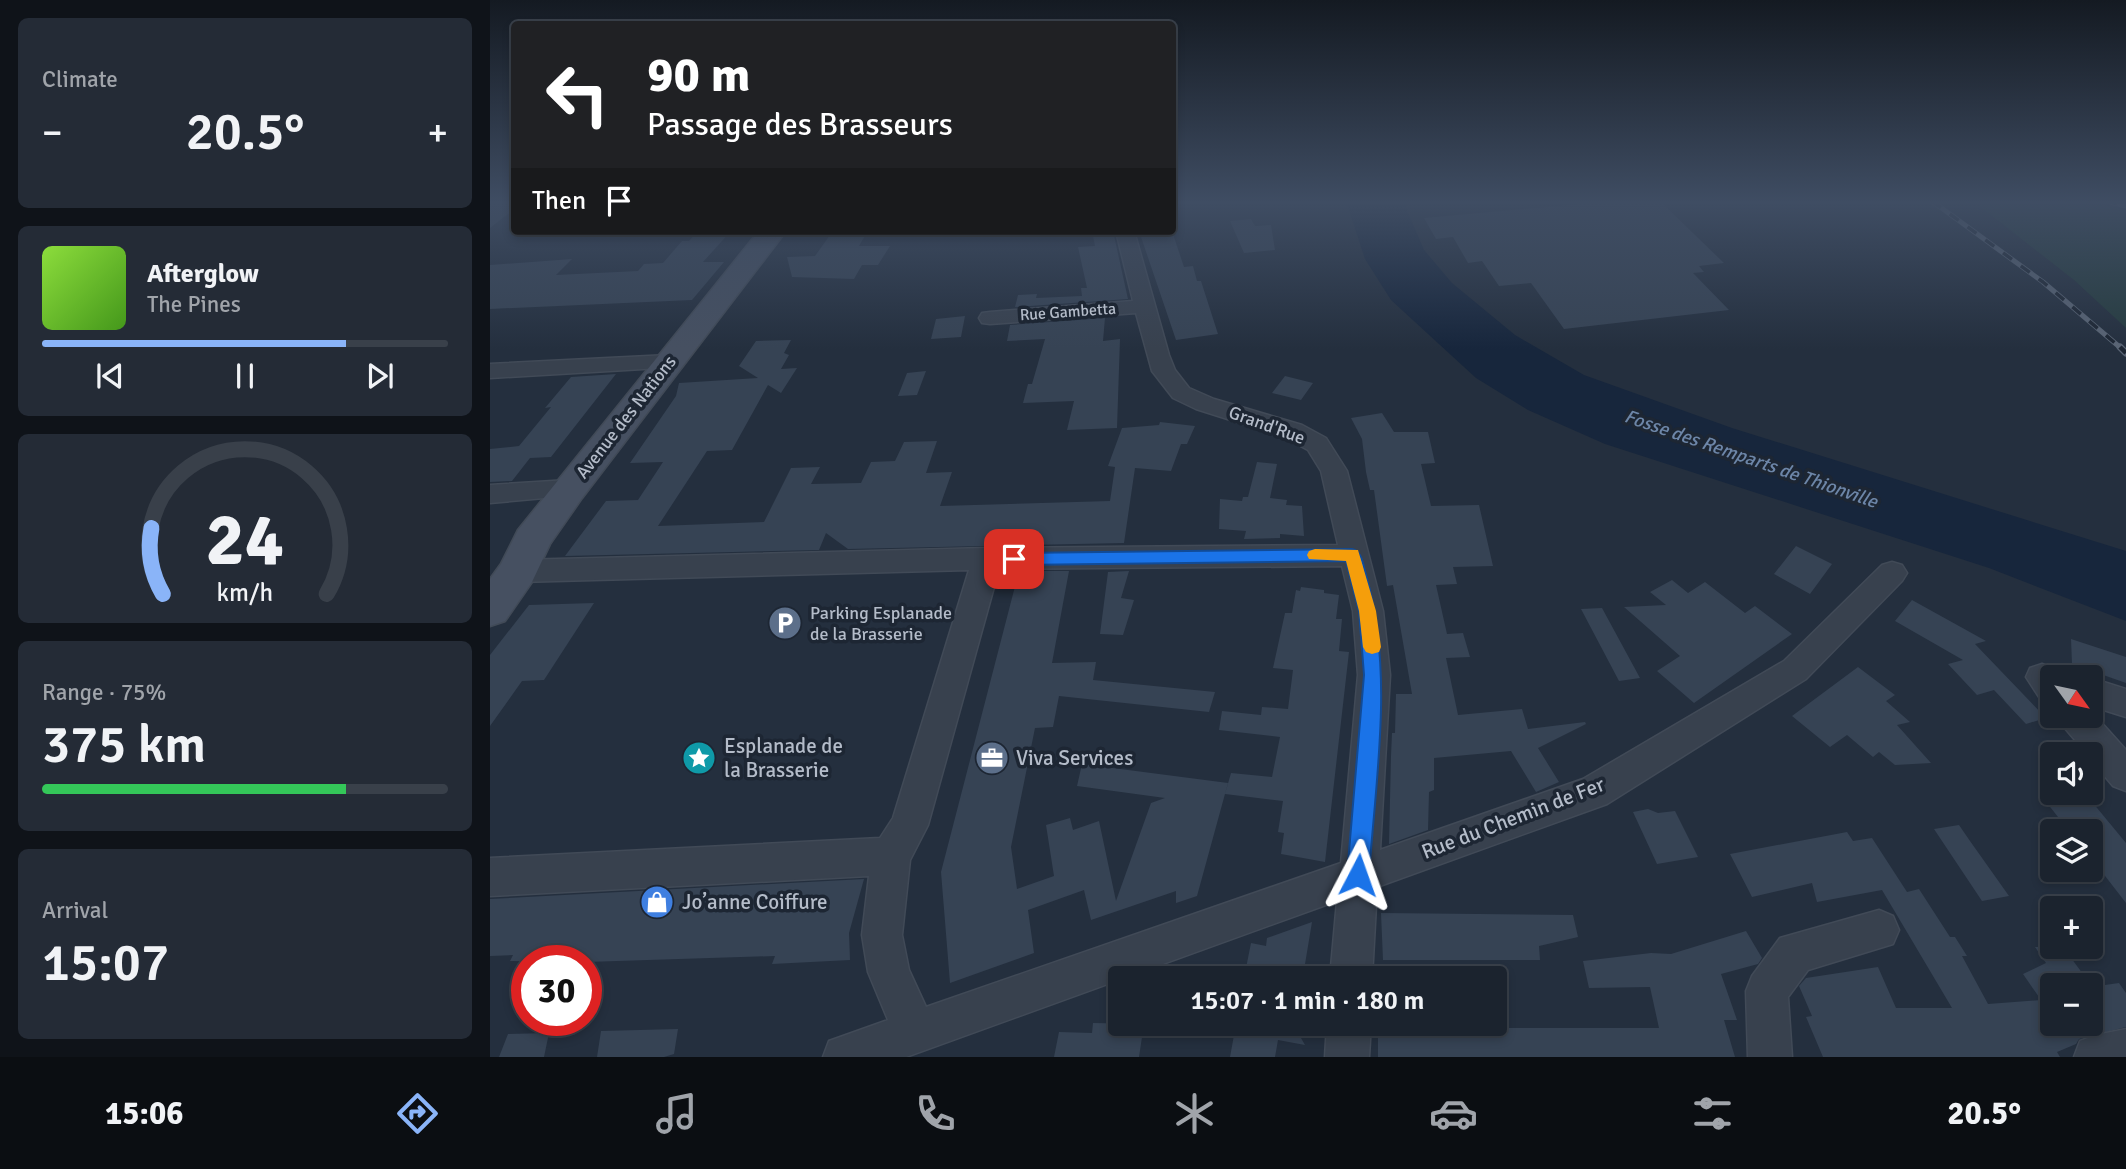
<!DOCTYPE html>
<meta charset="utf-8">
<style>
body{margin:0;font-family:Signika,sans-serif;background:#242b36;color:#f1f3f6;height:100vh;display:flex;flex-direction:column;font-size:26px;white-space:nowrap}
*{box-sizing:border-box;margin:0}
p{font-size:23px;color:#a0a4aa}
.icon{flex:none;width:38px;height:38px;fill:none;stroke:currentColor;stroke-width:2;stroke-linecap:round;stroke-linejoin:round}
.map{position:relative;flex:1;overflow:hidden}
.sheet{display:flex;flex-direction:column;gap:18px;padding:18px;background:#0f1319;width:490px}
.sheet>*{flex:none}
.top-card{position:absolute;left:21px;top:21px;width:665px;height:214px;border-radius:7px;box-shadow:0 4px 10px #0003,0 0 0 2px #39404a;background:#202124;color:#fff;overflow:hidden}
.needle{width:46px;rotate:123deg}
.buttons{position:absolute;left:1550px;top:665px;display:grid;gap:14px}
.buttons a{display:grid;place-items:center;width:63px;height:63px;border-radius:7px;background:#1b232e;box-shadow:0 4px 10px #0003,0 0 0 2px #39404a;font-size:35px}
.speed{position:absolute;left:21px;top:945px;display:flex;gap:14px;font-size:35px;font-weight:700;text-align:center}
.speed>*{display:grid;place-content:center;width:91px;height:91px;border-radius:50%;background:#1b232e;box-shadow:0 4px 10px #0003,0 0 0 2px #39404a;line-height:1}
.speed .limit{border:10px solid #d22;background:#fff;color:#111}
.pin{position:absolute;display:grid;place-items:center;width:60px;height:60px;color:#fff;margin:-30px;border-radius:14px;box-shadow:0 4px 10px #0006}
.me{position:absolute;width:77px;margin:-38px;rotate:4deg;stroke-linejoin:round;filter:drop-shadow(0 0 5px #0008)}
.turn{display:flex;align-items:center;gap:24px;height:147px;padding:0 21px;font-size:32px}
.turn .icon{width:91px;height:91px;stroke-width:2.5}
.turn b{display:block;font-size:49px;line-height:60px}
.then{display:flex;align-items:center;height:66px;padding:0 21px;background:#0003;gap:14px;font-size:26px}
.big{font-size:52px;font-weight:600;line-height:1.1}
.sheet .tile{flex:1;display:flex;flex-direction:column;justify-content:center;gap:10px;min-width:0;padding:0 24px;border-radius:10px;background:#242b36}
.sheet .dial{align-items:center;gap:0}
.dial svg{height:182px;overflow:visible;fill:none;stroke:#39404a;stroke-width:7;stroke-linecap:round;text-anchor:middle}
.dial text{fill:#f1f3f6;stroke:none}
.song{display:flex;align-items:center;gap:21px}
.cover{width:84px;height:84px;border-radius:10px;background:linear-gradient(135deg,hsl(90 70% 55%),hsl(100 70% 35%))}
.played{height:7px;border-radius:4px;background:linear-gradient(90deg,#8ab4f8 75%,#39404a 75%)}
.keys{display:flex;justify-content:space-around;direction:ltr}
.heat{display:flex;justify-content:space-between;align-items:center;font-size:38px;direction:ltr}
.charge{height:10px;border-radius:5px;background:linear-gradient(90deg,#34c759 75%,#39404a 0)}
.trip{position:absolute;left:618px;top:966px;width:399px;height:70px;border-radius:7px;background:#1b232e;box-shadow:0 4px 10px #0003,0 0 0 2px #39404a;font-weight:600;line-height:70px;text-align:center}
.menu{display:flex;height:112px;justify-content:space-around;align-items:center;background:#0b0e12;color:#a0a4aa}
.menu .icon{width:49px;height:49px}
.menu .selected{color:#8ab4f8}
.menu b{font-size:32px;color:#f1f3f6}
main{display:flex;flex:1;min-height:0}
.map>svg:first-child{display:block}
.green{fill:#263c3f}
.water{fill:#17263c}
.building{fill:#364354}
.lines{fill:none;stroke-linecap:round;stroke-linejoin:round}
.street-casing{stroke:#414a57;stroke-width:3}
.secondary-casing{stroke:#414a57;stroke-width:3}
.street{fill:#38414e;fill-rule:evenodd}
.secondary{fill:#465061;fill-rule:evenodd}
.rail-far1-casing{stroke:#5a6575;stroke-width:5}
.rail-casing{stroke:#5a6575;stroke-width:7}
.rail-far1{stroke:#1d2633;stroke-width:3.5;stroke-dasharray:11;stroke-linecap:butt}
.rail{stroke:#1d2633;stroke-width:4.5;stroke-dasharray:14;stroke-linecap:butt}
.route{fill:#1a73e8;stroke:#114b97;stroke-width:2}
.slow{fill:#f59e0b}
.labels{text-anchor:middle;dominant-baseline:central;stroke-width:7;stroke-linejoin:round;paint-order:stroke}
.far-street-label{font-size:16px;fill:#b4bcc9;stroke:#1d2633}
.street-label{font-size:18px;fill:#b4bcc9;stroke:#1d2633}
.poi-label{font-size:18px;fill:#b4bcc9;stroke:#1d2633;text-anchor:start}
.water-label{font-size:19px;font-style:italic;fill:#6d86a8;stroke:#1d2633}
.near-poi-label{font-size:21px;fill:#b4bcc9;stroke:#1d2633;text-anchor:start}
.near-street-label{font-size:21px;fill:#b4bcc9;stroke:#1d2633}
</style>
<main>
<section class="sheet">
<div class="tile"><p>Climate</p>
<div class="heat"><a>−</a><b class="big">20.5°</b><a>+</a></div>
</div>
<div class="tile">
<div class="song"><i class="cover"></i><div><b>Afterglow</b><p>The Pines</p></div></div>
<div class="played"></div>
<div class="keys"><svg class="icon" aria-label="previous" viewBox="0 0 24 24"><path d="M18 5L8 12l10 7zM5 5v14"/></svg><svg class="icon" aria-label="pause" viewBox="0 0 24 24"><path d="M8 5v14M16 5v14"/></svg><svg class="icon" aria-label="next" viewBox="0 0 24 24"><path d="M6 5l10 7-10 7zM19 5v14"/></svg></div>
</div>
<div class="tile dial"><svg viewBox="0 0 100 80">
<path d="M14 69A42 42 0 1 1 86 69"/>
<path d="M14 69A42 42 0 0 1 9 40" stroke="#8ab4f8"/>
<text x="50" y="56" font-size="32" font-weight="700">24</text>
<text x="50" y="72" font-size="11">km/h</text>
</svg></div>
<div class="tile"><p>Range · 75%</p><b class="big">375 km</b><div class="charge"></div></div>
<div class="tile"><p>Arrival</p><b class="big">15:07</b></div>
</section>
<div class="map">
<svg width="1636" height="1057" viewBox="0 0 1636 1057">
<rect width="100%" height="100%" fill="#242f3e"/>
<!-- green -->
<path class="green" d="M1483,201H1599L1636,210V328L1584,280Z"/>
<!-- water -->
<path class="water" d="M856,201H913L934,250L962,283L1025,335L1094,375L1242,428L1636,551V621L1499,568L1115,444L1038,410L986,378L901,300L875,259Z"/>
<!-- building -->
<path class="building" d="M0,201H24V209L0,228Z
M1124,201H1170L1234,263L1209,266L1214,272L1203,273L1239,310L1074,329L1041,283L1009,286L992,261L978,263L963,237L946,239L934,218Z
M761,219L765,226L781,225L785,250L754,253L740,221Z
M208,231H241L213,262H234L202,300L0,309V265L82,259L66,275L148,271L154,264L173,263L192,241H199Z
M602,231H623L638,299L525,307L528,295L547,294L546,298L592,296L591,288H597L588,247L605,246Z
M682,231L694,267L703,266L707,281H711L728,334L686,340L650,234Z
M376,234L369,246H400L388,265H372L364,279L302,277L297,257L325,256L340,235Z
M475,316L471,337L441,339L446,319Z
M615,318L613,341L630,339L627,428L577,430L584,401L533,403L538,384H542L555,339L517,341L520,325Z
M301,340L294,353L299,355L291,369L307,368L291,393L278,385L242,450L217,451L168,526L274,522L301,468L330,467L321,484L371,483L381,462L405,461L414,442L447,441L436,473L462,472L450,506L620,501L625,467L618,466L632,428L669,425L670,422L705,426L697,444H691L681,471L645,468L634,543L358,549L336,533L329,550L75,556L116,501L148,500L173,462L140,463L186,396L189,383L268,378L249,366L266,341Z
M436,371L427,395L408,396L417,373Z
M126,374L61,457L40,458L22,481L0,482V449L29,446L61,407L55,408L81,377Z
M795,376L823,383L811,400L782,393Z
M892,413L904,432H938L945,463L931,464L941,506L989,505L1003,566L963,567L967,584L946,585L957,634L973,633L980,657L956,658L968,715L1032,709L1038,729L1095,722L1096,724L1048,748L1069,782L1046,792L1021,751L944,758V790L939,792L938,830L899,844L901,756L902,733H905L906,694H922L903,585L897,586L884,490H880L876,472L872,439L861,418Z
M767,462L787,464L780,498L797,500L796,505L812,506L814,536L790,534V538L754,539L756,531L729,529L730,499L752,501L753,497H758Z
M1306,546L1342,564L1320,594L1284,574Z
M529,571H579L562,663L606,662L603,680L725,692L719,712L569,696L563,727L545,728L521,847L527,889L564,876L556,825L580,818L583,830L609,821L626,901L661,803L675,798L587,786L592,764L738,783L707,896L686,903V891L601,920L594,890L538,910L544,953L460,983L451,872Z
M639,571L631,598L644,600L633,635L610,634L618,572Z
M1182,580L1198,593L1215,582L1255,613L1265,606L1302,634L1204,703L1167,671L1190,656L1134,607L1176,605L1160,592Z
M811,587L834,590V593L849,595L846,619H852L849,651L859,652L835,862L791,854L794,833L788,832L793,801L735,794L741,773L782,777L790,737L729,730L732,711L771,715L772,707L798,709L803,670L783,668L795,613H802L806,590L810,591Z
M1422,600L1496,641L1485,644L1556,718L1536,724L1504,690L1487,695L1458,664L1473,660L1405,621Z
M104,603L54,680L32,681L0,726V655L39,605Z
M1112,608L1150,678L1129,681L1091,609Z
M1581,639L1636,657V683L1582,664Z
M1368,667L1405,695L1396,701L1420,722L1407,725L1441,763L1405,765L1389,752L1383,757L1357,735L1340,747L1302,716Z
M1598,797L1636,843V903L1612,872L1601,874V831H1579L1557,803Z
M1158,809L1168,813L1185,811L1208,857L1167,864L1143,812Z
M1469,825L1480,841L1519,896L1492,901L1444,829Z
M1357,832L1363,841L1382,838L1417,892L1429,889L1460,937H1465L1477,956H1472L1498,1004L1551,1000L1533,974L1556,963L1545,947H1573L1601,985H1563V1024H1601V987L1629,983L1636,993V1027L1589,1039L1586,1044L1567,1052L1570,1057H1333L1316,1017L1322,1016L1309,986L1316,978L1388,967L1406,1008H1462L1392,890L1327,902L1322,883L1262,897L1240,854Z
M374,879L359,933L360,960L282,964L285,956L96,962L20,961L23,955L0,956V899Z
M891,913L1083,915L1088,937L1049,946L1050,960H893Z
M822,922L814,970L809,969L807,978H754L761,943L776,946L777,938Z
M1256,931L1272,958L1268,964L1231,974L1247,1020H1234L1245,1057H888V1028H1169L1160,987L1099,988L1093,961L1161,953L1181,954Z
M603,1023L654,1024L649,1057H564L569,1032L602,1033Z
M746,1024H803L815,1045L788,1040L785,1057H740Z
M188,1029L184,1054L174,1057H107L111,1031Z
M59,1033L54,1057H9L18,1034Z"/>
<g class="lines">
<defs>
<path id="street" d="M626,231H644L679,355L685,370L699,388L724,399L812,425L836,438L857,471L893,611L900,675L890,850L1093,779L1294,661L1392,565L1402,562L1412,565L1417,573L1412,581L1316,679L1117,804L887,887L882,978H840L847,901L416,1057H333L339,1041L398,1020L378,972L372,935L379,876L0,896V858L390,838L403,818L479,570L28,582L18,579L13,571L18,563L28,560L497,548L848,545L831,471L818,450L794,437L706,409L683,398L662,371L646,313L500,324L492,323L489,318L492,313L500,312L643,301ZM852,566L863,611L868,675L851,863L436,1007L419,970L412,935L420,860L438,825L509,569Z
M179,355L187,357L190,362L187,367L0,378V364Z
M79,480L88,483L92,489L88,495L0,503V485Z
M1552,664L1564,668L1572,677H1563V704L1551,700L1536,677L1540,668Z
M1601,678L1636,689V717L1601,706Z
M1601,711L1636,750V791L1623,786L1601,760V754H1597L1573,726L1568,716H1601Z
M1389,910L1403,916L1409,930L1403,944L1318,970L1298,997L1302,1057H1258L1256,991L1262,976L1290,938Z
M837,1024H881L879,1057H835Z
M1636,1029V1057H1584L1590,1041L1606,1035Z"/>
<path id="secondary" d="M269,231H296L92,498L60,544L42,582L15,621L0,626V579L11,564L28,530Z"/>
</defs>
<!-- street casing -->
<use href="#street" class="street-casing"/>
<!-- secondary casing -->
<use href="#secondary" class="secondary-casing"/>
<!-- street -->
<use href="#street" class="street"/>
<!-- secondary -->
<use href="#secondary" class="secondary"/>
<defs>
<path id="rail-far1" d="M1442,201L1553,282L1632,349
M1616,201L1636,206"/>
<path id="rail" d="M1630,347L1636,353"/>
</defs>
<!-- rail-far1 casing -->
<use href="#rail-far1" class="rail-far1-casing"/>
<!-- rail casing -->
<use href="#rail" class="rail-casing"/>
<!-- rail-far1 -->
<use href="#rail-far1" class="rail-far1"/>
<!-- rail -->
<use href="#rail" class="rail"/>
</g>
<!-- sky -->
<linearGradient id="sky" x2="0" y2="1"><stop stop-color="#141a22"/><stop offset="0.58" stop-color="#3f4d63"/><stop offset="1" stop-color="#3f4d63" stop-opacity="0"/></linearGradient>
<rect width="1636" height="349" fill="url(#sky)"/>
<!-- route -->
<path class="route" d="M862,549C873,552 873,565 876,575C904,673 886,775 879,875L876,883L868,886L860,883L857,875L874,675L869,611L856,561L524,565L516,559L524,553Z"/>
<!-- slow -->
<path class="slow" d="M825,549L868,550L886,611L891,647L889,652L882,654L876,652L873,647L869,611L856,561L819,559L817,555L819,551Z"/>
<!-- icons -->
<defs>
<symbol id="parking-disc" viewBox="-11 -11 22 22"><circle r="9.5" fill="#5c6f8a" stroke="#1d2633"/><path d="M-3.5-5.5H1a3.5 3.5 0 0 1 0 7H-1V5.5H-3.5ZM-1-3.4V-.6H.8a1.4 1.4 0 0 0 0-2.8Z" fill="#fff"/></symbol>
<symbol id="sight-disc" viewBox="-11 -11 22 22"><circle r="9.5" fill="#0f9aa8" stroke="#1d2633"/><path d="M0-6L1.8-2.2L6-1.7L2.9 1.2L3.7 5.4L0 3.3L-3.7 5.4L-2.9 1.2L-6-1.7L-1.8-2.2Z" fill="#fff"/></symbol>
<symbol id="office-disc" viewBox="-11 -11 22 22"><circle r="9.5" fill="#5c6f8a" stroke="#1d2633"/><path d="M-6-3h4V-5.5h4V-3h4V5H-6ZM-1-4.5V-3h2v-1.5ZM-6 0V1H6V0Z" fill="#fff"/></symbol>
<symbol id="shop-disc" viewBox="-11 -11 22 22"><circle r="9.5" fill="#3f7fe0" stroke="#1d2633"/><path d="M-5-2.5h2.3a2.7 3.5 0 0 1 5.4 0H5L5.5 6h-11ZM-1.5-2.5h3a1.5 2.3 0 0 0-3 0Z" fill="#fff"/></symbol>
</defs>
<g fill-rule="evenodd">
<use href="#parking-disc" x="276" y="604" width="38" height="38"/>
<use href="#sight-disc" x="190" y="739" width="38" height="38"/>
<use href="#office-disc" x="483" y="739" width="38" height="38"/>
<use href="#shop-disc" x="148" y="883" width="38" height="38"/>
</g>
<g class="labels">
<!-- far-street labels -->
<g class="far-street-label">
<text transform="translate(578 312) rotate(-4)">Rue Gambetta</text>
</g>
<!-- street labels -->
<g class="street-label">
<text transform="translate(136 417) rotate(-52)">Avenue des Nations</text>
<text transform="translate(777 425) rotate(20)">Grand'Rue</text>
</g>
<!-- poi labels -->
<g class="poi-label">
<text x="320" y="613">Parking Esplanade<tspan x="320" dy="21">de la Brasserie</tspan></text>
</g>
<!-- water labels -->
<g class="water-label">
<text transform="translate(1261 459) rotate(19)">Fosse des Remparts de Thionville</text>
</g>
<!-- near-poi labels -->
<g class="near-poi-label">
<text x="234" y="746">Esplanade de<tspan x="234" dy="24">la Brasserie</tspan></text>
<text x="526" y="758">Viva Services</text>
<text x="192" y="902">Jo’anne Coiffure</text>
</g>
<!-- near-street labels -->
<g class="near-street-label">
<text transform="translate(1023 818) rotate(-21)">Rue du Chemin de Fer</text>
</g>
</g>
</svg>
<div class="buttons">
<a><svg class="needle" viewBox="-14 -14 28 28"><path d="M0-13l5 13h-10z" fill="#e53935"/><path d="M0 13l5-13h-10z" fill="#a0a4aa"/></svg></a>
<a><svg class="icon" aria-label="sound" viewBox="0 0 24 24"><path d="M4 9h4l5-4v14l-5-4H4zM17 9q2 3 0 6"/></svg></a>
<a><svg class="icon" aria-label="layers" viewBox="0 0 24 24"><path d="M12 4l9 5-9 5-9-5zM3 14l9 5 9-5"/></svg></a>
<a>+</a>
<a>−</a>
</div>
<div class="speed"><div class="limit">30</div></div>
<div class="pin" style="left:524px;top:559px;background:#d93025"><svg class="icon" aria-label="arrive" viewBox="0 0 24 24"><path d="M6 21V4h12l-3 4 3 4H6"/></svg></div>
<svg class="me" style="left:868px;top:875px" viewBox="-20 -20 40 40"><path d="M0-17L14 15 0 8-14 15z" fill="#1a73e8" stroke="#fff" stroke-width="4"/></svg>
<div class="trip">15:07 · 1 min · 180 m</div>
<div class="top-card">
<div class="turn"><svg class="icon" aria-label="left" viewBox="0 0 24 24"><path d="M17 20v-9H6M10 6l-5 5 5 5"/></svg><div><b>90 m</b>Passage des Brasseurs</div></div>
<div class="then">Then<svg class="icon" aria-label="arrive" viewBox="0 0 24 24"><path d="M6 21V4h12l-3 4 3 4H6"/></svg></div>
</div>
</div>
</main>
<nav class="menu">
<b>15:06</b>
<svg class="icon selected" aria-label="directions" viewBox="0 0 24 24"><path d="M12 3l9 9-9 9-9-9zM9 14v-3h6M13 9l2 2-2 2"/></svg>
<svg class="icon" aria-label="music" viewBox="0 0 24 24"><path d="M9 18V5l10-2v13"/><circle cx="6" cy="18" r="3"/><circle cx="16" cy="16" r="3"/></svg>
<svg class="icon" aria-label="phone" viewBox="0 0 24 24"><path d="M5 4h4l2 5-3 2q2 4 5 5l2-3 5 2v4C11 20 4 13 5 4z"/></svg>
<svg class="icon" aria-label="climate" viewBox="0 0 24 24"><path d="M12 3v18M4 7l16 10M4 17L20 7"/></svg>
<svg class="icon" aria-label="car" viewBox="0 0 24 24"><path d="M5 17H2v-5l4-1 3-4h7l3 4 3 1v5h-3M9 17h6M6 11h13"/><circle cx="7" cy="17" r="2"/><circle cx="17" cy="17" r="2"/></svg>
<svg class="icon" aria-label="filters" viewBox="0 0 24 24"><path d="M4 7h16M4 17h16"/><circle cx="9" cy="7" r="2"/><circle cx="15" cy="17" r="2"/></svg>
<b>20.5°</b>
</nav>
